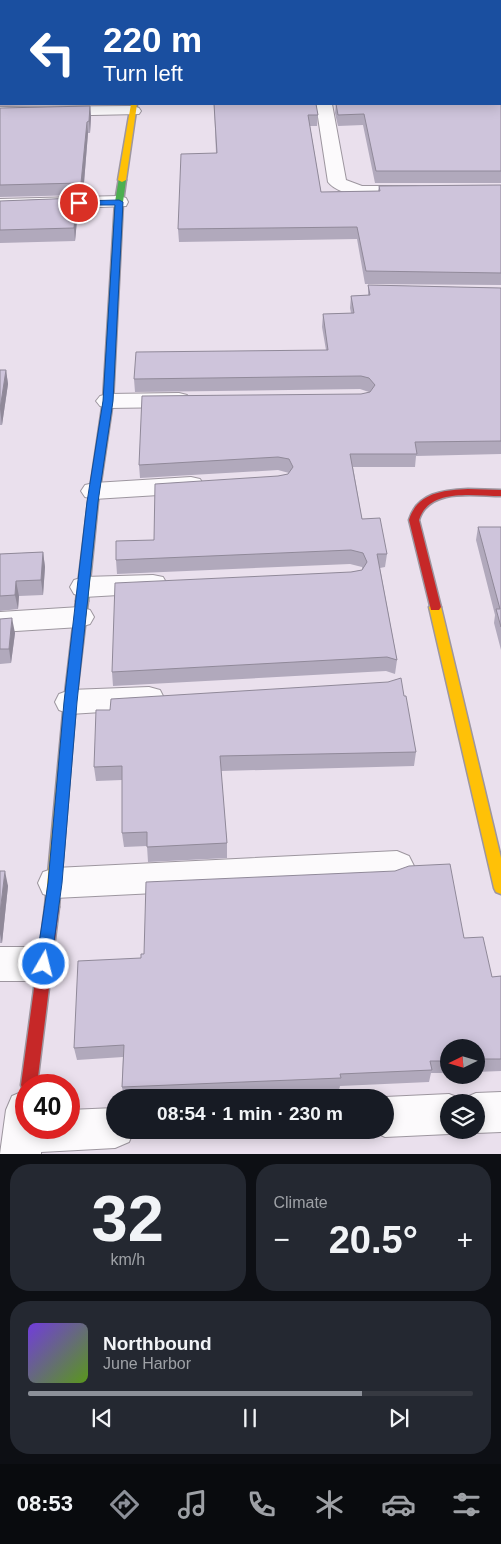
<!DOCTYPE html>
<meta charset="utf-8">
<style>
body{margin:0;font-family:Arial,sans-serif;background:#242831;color:#f1f3f6;height:100vh;display:flex;flex-direction:column;font-size:19px;white-space:nowrap}
*{box-sizing:border-box;margin:0}
p{font-size:16px;color:#9ea1a6}
.icon{flex:none;width:28px;height:28px;fill:none;stroke:currentColor;stroke-width:2;stroke-linecap:round;stroke-linejoin:round}
.map{position:relative;height:1154px;overflow:hidden}
.side{display:flex;flex-direction:column;gap:10px;padding:10px;background:#0d0f14;flex:1}
.side>*{flex:none}
.banner{position:absolute;left:0px;top:0px;width:501px;height:105px;box-shadow:0 2px 12px #0003;background:#1a4fa0;color:#fff;overflow:hidden}
.needle{width:32px;rotate:265deg}
.fabs{position:absolute;left:440px;top:1039px;display:grid;gap:10px}
.fabs a{display:grid;place-items:center;width:45px;height:45px;border-radius:50%;background:#171b24;box-shadow:0 2px 12px #0003;font-size:25px}
.speed{position:absolute;left:15px;top:1074px;display:flex;gap:10px;font-size:25px;font-weight:700;text-align:center}
.speed>*{display:grid;place-content:center;width:65px;height:65px;border-radius:50%;background:#171b24;box-shadow:0 2px 12px #0003;line-height:1}
.speed .limit{border:8px solid #d22;background:#fff;color:#111}
.pin{position:absolute;display:grid;place-items:center;width:42px;height:42px;color:#fff;margin:-21px;border:2px solid #fff;border-radius:50%;box-shadow:0 1px 5px #0007}
.me{position:absolute;width:55px;margin:-28px;rotate:8deg;stroke-linejoin:round;filter:drop-shadow(0 0 4px #0008)}
.turn{display:flex;align-items:center;gap:18px;height:105px;padding:0 20px;font-size:22px}
.turn .icon{width:65px;height:65px;stroke-width:2.5}
.turn b{display:block;font-size:35px;line-height:42px}
.big{font-size:38px;font-weight:800;line-height:1.1}
.side .widget{flex:1;display:flex;flex-direction:column;justify-content:center;gap:8px;min-width:0;padding:0 18px;border-radius:20px;background:#242831}
.side .dial{align-items:center;gap:0}
.dial b{font-size:65px;line-height:1}
.song{display:flex;align-items:center;gap:15px}
.cover{width:60px;height:60px;border-radius:8px;background:linear-gradient(135deg,hsl(260 70% 55%),hsl(90 70% 35%))}
.played{height:5px;border-radius:2px;background:linear-gradient(90deg,#8c9099 75%,#363941 75%)}
.keys{display:flex;justify-content:space-around;direction:ltr}
.heat{display:flex;justify-content:space-between;align-items:center;font-size:28px;direction:ltr}
.side .tiles{flex:1;display:grid;gap:10px;grid-template-columns:1fr 1fr}
.widget:last-child{grid-column:span 2}
.trip{position:absolute;left:106px;top:1089px;width:288px;height:50px;border-radius:25px;background:#171b24;box-shadow:0 2px 12px #0003;font-weight:800;line-height:50px;text-align:center}
.menu{display:flex;height:80px;justify-content:space-around;align-items:center;background:#090b0e;color:#9ea1a6}
.menu .icon{width:35px;height:35px}
.menu .active{color:#8c9099}
.menu b{font-size:22px;color:#f1f3f6}
.map>svg:first-child{display:block}
.lines{fill:none;stroke-linecap:round;stroke-linejoin:round}
.street-casing{stroke:#9d969f;stroke-width:2}
.fast-casing{stroke:#9d969f;stroke-width:3}
.slow-casing{stroke:#9d969f;stroke-width:3}
.jam-casing{stroke:#9d969f;stroke-width:3}
.street{fill:#fcfafc;fill-rule:evenodd}
.fast{fill:#4caf50;fill-rule:evenodd}
.slow{fill:#ffc107;fill-rule:evenodd}
.jam{fill:#c62828;fill-rule:evenodd}
.wall{fill:#b1a9bc}
.shaded-wall{fill:#908999}
.building{fill:#cec4db;stroke:#908999}
.route{fill:#1a73e8;stroke:#114b97}
</style>
<div class="map">
<svg width="501" height="1154" viewBox="0 0 501 1154">
<rect width="100%" height="100%" fill="#eae0ed"/>
<g class="lines">
<defs>
<path id="street" d="M316,104H332L346,180L362,186H415L421,187L424,191L421,195C401,200 341,200 328,182Z
M133,106L139,108L141,111L139,114L0,117V107Z
M119,196L126,198L128,202L126,206L0,211V199Z
M179,393L187,395L191,400L187,405L179,407L108,408L100,406L96,401L100,396L108,394Z
M191,477L200,479L204,485L200,491L191,493L94,499L85,497L81,491L85,485L94,483Z
M153,575L163,577L167,584L163,591L153,593L84,597L74,594L70,587L74,580L84,577Z
M80,607L90,610L94,617L90,624L80,627L0,632V612Z
M149,687L160,690L164,698L160,706L149,709L70,714L59,710L55,702L59,694L70,690Z
M397,851L409,856L414,866L409,876L397,881L55,898L43,894L38,883L43,872L55,868Z
M0,947H44L57,952L62,964L57,976L44,981H0Z
M26,1090V1128H69V1110L115,1108V1130H134L129,1142L115,1148L41,1152V1154H0L6,1110L12,1096Z
M501,1092V1132L476,1133L468,1130H476V1102H449V1130H459L449,1134L385,1137L370,1130H385V1098H383L385,1097L449,1094L462,1099L476,1093Z"/>
<path id="fast" d="M119,178L126,180L123,202L113,401L98,502L88,601L82,605L76,601L88,502L103,401L115,202Z"/>
<path id="slow" d="M131,104H137L126,180L122,182L118,180Z
M82,597L88,601L76,702L59,907L57,911L52,913L47,911L45,907L64,702L76,601Z
M435,603L441,607L501,858V894L496,892L494,888L429,607Z"/>
<path id="jam" d="M468,489L501,490V496C475,496 429,487 419,520L441,607L439,610H431L409,520C417,493 443,490 468,489Z
M52,901L57,903L59,907L37,1085H26V1092L23,1091L21,1085L45,907L47,903Z"/>
</defs>
<!-- street casing -->
<use href="#street" class="street-casing"/>
<!-- fast casing -->
<use href="#fast" class="fast-casing"/>
<!-- slow casing -->
<use href="#slow" class="slow-casing"/>
<!-- jam casing -->
<use href="#jam" class="jam-casing"/>
<!-- street -->
<use href="#street" class="street"/>
<!-- fast -->
<use href="#fast" class="fast"/>
<!-- slow -->
<use href="#slow" class="slow"/>
<!-- jam -->
<use href="#jam" class="jam"/>
</g>
<!-- wall -->
<path class="wall" d="M0,0H501V100H500V1H1V68V14L0,13Z
M1,68V104H92L0,106V69Z
M501,102V183H375L363,125L338,126L335,113L336,104H500Z
M214,104L318,115L317,126H310L321,192L378,191L379,186L501,185V285L365,284L357,239L179,242L178,229L216,153Z
M90,106L91,117L90,133H88L83,195L0,197V108Z
M77,198L78,210L75,241L0,243V201Z
M368,285L501,288V454L416,456L415,467H353L362,519L387,554L385,567L380,568L397,660L395,674L386,671L113,686L112,672L351,572L362,570V567L350,564L117,574L116,560L278,476L288,474L289,473L278,470L140,478L139,465L369,392L360,389L135,392L134,379L326,350L322,327L323,314L351,313L350,308L351,296L368,295Z
M0,370H6L8,384L2,425H0Z
M478,527H501V650L494,623L495,615L476,540Z
M43,552L45,567L43,595L19,596L18,609L0,611V554Z
M0,619L15,633L11,663L0,664Z
M404,696L416,752L414,766L221,771L227,843V858L148,862L147,846L124,847L122,833V780L96,781L94,767Z
M0,871L8,886L2,943H0Z
M464,938L492,977L501,976V1071L476,1072V1048H449V1073H431L429,1082L340,1086L339,1090L157,1098H124L122,1087L123,1057L77,1060L74,1048L141,958Z"/>
<!-- shaded-wall -->
<path class="shaded-wall" d="M0,57H1V68H0Z
M90,106L91,117L90,133L89,121Z
M87,122L88,133L83,195L81,183Z
M77,198L78,210L75,241L74,228Z
M6,370L8,384L2,425L0,409Z
M43,552L45,567L43,595L41,580Z
M16,581L19,596L18,609L15,595Z
M12,618L15,633L11,663L9,649Z
M5,871L8,886L2,943L0,934V913Z"/>
<!-- building -->
<path class="building" d="M0,0H501V31H500V1H1V5L0,4Z
M1,10V65V57H0V14H1Z
M500,34L501,39V89H500Z
M1,68V95H0V69Z
M500,102H501V171H376L364,114L338,115L336,104H500Z
M214,104H316L318,115H308L321,192L380,191L379,186L501,185V273L366,271L357,227L178,229L181,154L217,153Z
M90,106L89,121L87,122L81,183L0,185V108Z
M77,198L74,228L0,230V201Z
M368,285L501,288V441L415,442L417,454H350L362,519L380,518L387,554H377L397,660L387,657L112,672L115,583L351,572L362,570L367,562L363,553L351,550L116,560V541L154,540L155,484L278,476L288,474L293,467L289,459L278,457L139,465L142,396L361,394L370,392L375,385L369,378L361,376L134,379L136,352L328,350L323,314L354,313L351,296L370,295Z
M0,370H6L0,409Z
M478,527H501V627L496,609H500Z
M43,552L41,580L16,581L15,595L0,596V554Z
M12,618L9,649H0V619Z
M401,678L404,696H406L416,752L220,756L227,843L147,847V832L122,833V766L94,767L96,710H110L111,699L388,682Z
M450,864L464,938L483,937L492,977L501,976V1059H476V1048H449V1061H430L432,1070L340,1074L341,1078L122,1087L124,1045L74,1048L78,961L141,958V954H144L146,882L395,871L409,866Z
M0,871H5L0,913Z"/>
<!-- route -->
<path class="route" d="M119,200L123,202L113,401L98,502L77,702L62,883L51,964L49,969L44,971L39,969L36,964L48,883L64,702L87,502L103,401L115,205H79L75,203L79,201Z"/>
</svg>
<div class="fabs">
<a><svg class="needle" viewBox="-14 -14 28 28"><path d="M0-13l5 13h-10z" fill="#e53935"/><path d="M0 13l5-13h-10z" fill="#9ea1a6"/></svg></a>
<a><svg class="icon" aria-label="layers" viewBox="0 0 24 24"><path d="M12 4l9 5-9 5-9-5zM3 14l9 5 9-5"/></svg></a>
</div>
<div class="speed"><div class="limit">40</div></div>
<div class="pin" style="left:79px;top:203px;background:#d93025"><svg class="icon" aria-label="arrive" viewBox="0 0 24 24"><path d="M6 21V4h12l-3 4 3 4H6"/></svg></div>
<svg class="me" style="left:44px;top:964px" viewBox="-20 -20 40 40"><circle r="17" fill="#1a73e8" stroke="#fff" stroke-width="3"/><path d="M0-11L8 9 0 5-8 9z" fill="#fff"/></svg>
<div class="trip">08:54 · 1 min · 230 m</div>
<div class="banner">
<div class="turn"><svg class="icon" aria-label="left" viewBox="0 0 24 24"><path d="M17 20v-9H6M10 6l-5 5 5 5"/></svg><div><b>220 m</b>Turn left</div></div>
</div>
</div>
<section class="side">
<div class="tiles">
<div class="widget dial"><b>32</b><p>km/h</p></div>
<div class="widget"><p>Climate</p>
<div class="heat"><a>−</a><b class="big">20.5°</b><a>+</a></div>
</div>
<div class="widget">
<div class="song"><i class="cover"></i><div><b>Northbound</b><p>June Harbor</p></div></div>
<div class="played"></div>
<div class="keys"><svg class="icon" aria-label="previous" viewBox="0 0 24 24"><path d="M18 5L8 12l10 7zM5 5v14"/></svg><svg class="icon" aria-label="pause" viewBox="0 0 24 24"><path d="M8 5v14M16 5v14"/></svg><svg class="icon" aria-label="next" viewBox="0 0 24 24"><path d="M6 5l10 7-10 7zM19 5v14"/></svg></div>
</div>
</div>
</section>
<nav class="menu">
<b>08:53</b>
<svg class="icon active" aria-label="directions" viewBox="0 0 24 24"><path d="M12 3l9 9-9 9-9-9zM9 14v-3h6M13 9l2 2-2 2"/></svg>
<svg class="icon" aria-label="music" viewBox="0 0 24 24"><path d="M9 18V5l10-2v13"/><circle cx="6" cy="18" r="3"/><circle cx="16" cy="16" r="3"/></svg>
<svg class="icon" aria-label="phone" viewBox="0 0 24 24"><path d="M5 4h4l2 5-3 2q2 4 5 5l2-3 5 2v4C11 20 4 13 5 4z"/></svg>
<svg class="icon" aria-label="climate" viewBox="0 0 24 24"><path d="M12 3v18M4 7l16 10M4 17L20 7"/></svg>
<svg class="icon" aria-label="car" viewBox="0 0 24 24"><path d="M5 17H2v-5l4-1 3-4h7l3 4 3 1v5h-3M9 17h6M6 11h13"/><circle cx="7" cy="17" r="2"/><circle cx="17" cy="17" r="2"/></svg>
<svg class="icon" aria-label="filters" viewBox="0 0 24 24"><path d="M4 7h16M4 17h16"/><circle cx="9" cy="7" r="2"/><circle cx="15" cy="17" r="2"/></svg>
</nav>
